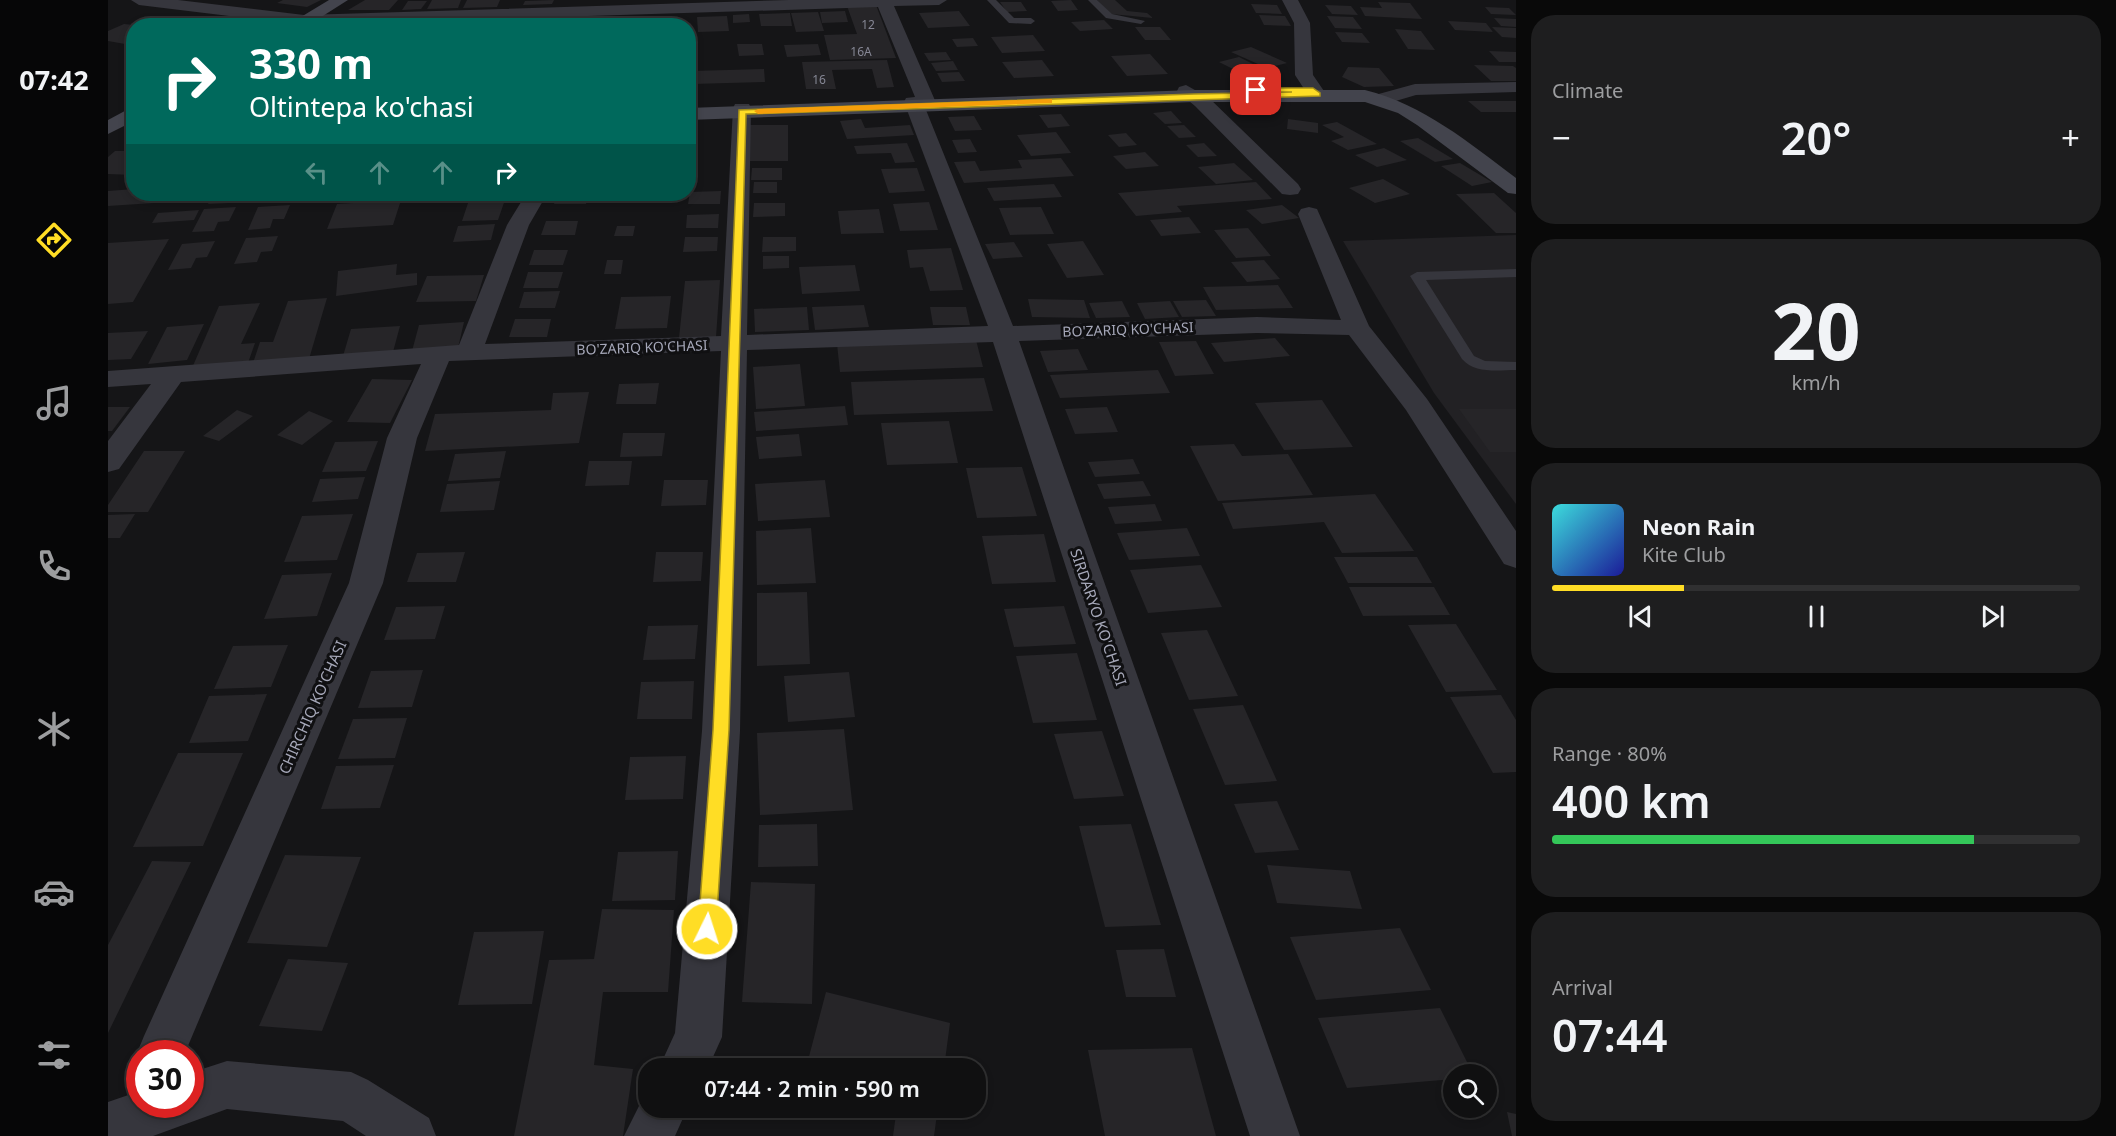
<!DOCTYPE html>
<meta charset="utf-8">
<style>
body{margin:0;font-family:"Noto Sans",sans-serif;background:#1e1e1f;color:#f1f3f6;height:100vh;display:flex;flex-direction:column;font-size:22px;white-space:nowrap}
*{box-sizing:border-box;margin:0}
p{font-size:20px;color:#9c9d9f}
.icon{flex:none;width:33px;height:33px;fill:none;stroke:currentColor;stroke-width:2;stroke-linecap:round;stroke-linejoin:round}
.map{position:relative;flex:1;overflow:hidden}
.panel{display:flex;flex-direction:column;gap:15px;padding:15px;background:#090909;width:600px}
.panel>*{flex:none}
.top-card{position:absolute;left:18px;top:18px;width:570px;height:183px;border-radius:24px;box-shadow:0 3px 9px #0003,0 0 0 2px #303031;background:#00695c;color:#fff;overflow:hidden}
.fabs{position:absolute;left:1335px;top:1064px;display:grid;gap:12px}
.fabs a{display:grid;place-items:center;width:54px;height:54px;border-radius:50%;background:#101011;box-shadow:0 3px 9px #0003,0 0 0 2px #303031;font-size:30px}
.speed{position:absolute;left:18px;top:1040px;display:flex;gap:12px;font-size:30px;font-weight:700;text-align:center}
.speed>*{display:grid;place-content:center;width:78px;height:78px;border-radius:50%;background:#101011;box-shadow:0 3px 9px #0003,0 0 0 2px #303031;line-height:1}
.speed .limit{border:9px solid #d22;background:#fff;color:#111}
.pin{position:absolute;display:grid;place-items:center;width:51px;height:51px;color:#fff;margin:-26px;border-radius:12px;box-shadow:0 3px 9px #0006}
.me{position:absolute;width:66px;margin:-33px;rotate:4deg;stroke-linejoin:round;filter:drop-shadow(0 0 4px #0008)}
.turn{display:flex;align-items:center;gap:21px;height:126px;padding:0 24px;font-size:27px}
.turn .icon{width:78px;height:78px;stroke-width:2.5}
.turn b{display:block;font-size:42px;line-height:51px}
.lanes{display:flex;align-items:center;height:57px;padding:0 24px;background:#0003;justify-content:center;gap:30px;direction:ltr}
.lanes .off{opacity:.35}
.big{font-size:45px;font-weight:600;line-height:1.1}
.panel .tile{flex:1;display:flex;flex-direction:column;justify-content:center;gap:9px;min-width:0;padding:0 21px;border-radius:24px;background:#1e1e1f}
.panel .dial{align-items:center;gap:0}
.dial b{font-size:78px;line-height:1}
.song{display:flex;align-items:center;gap:18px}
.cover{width:72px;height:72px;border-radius:9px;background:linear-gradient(135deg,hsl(180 70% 55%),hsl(240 70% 35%))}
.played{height:6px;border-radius:3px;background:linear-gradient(90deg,#ffdd25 25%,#303031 25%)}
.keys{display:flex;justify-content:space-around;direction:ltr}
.heat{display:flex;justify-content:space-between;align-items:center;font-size:33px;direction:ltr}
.charge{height:9px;border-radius:4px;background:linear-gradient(90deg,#34c759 80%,#303031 0)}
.trip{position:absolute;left:530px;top:1058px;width:348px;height:60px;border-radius:24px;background:#101011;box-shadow:0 3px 9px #0003,0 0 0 2px #303031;font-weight:600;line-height:60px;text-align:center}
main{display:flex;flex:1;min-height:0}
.dock{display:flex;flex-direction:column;width:108px;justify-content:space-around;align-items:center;background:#060607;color:#9c9d9f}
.dock .icon{width:42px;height:42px}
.dock .active{color:#ffdd25}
.dock b{font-size:27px;color:#f1f3f6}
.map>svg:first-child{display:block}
.built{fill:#222124}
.building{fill:#262528}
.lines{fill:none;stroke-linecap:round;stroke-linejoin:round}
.lane{fill:#36363d;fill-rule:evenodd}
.street{fill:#36363d;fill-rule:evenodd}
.secondary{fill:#43444d;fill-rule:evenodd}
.route{fill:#ffdd25;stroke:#a69018;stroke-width:1.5}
.slow{fill:#f59e0b}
.labels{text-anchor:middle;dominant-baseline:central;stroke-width:6;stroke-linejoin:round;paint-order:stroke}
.number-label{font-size:12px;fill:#868795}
.far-street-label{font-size:14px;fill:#a6a8b9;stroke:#101012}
.street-label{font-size:15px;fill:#a6a8b9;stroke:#101012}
</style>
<main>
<nav class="dock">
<b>07:42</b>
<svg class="icon active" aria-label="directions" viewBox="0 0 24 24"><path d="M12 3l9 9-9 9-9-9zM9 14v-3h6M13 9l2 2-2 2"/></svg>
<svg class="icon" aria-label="music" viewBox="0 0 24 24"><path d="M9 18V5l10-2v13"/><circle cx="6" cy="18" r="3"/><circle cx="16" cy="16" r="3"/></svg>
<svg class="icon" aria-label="phone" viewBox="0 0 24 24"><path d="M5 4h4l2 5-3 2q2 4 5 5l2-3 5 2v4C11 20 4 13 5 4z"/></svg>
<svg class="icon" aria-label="climate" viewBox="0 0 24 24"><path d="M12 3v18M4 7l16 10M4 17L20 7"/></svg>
<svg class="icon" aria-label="car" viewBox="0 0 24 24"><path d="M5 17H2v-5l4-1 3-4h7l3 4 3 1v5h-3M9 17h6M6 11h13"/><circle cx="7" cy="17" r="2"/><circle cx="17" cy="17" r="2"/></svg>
<svg class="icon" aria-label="filters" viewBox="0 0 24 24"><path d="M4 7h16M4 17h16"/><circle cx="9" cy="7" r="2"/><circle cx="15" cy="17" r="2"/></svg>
</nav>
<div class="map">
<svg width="1408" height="1136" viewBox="0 0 1408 1136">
<rect width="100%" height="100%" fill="#151517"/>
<!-- built -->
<path class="built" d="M1408,235V504L1326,393L1235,241Z"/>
<!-- building -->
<path class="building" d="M175,0H213L199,7L169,3Z
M257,0H290L281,10H240Z
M324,0H353L350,8L319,9Z
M359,0H392L389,7L355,8Z
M446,0L444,4L415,5L417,1Z
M963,0L970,10L950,11L943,1Z
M989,0H1007L1019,11L1039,13L1045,18L1003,14Z
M300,1H319L313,9L294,10Z
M892,2H913L919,11L899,12Z
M1270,2L1302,3L1314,19L1257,16L1252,7L1274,8Z
M1143,4L1169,5L1174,14L1148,13Z
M768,5L788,58L722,60L716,35L749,34L739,6Z
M1217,5L1243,6L1250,15L1224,14Z
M1377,7L1401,8L1408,15L1383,14Z
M737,11L740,22L714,23L712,12Z
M851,11L862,26L820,28L811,13Z
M710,12L716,31L688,32L683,13Z
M682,13L684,26H653L651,14Z
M641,14L642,22L625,23V15Z
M1151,15L1177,16L1183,26L1156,25Z
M619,16L621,31L590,32L589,17Z
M1219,16L1245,17L1254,29L1227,28Z
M516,18L515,25L499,26V19Z
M1386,18L1408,19V27L1393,26Z
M151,20L169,22L163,26H141Z
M470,20L468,26H444L445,21Z
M996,20L1005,29L972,31L963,22Z
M1340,21L1378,23L1385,32L1347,30Z
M16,24L26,25V40L17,44L0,41V31Z
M1027,27H1052L1063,40H1037Z
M1384,27L1408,28V38L1394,37Z
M1287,29L1313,31L1327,50L1300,49Z
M1227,32L1254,33L1262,43L1234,42Z
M925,35L937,51L894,53L883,37Z
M865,38L870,46L849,47L844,39Z
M629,44H654L656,55L631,56Z
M710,44L713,55L679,57L676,45Z
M1143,47L1179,63L1159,68L1123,52Z
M1381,51L1408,52V62H1391Z
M838,52L843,60L821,61L816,53Z
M1042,54L1060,74L1019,76L1003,56Z
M1131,57L1155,69L1135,74L1111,62Z
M779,60L786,87L769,88L764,69L724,70L728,89H698L694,62Z
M934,60L946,76L906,78L894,62Z
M845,61L850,70L828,71L823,63Z
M1366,65L1405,66L1408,68V81H1383Z
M1240,67L1271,68L1286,86L1256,87L1234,77Z
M656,69L657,82L584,84V71Z
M851,72L857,81L834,82L829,73Z
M1360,101H1408V112H1373Z
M1063,111L1074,123L1057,124L1045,113Z
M953,114L962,126L940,128L931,115Z
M866,116L874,130L847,131L840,117Z
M753,119L757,128L802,125L806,135L739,139L732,121Z
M1180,119L1210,123V133L1179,129Z
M1229,122L1269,144L1240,150L1223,141L1236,137L1214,125Z
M641,125H680V161H640Z
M1076,125L1088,137L1071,138L1059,126Z
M948,132L963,153L923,156L909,135Z
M1018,133L1029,145L1011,147L1000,135Z
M1310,138L1345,159L1327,162L1292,141Z
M862,139L869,152L850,153L844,140Z
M799,143L807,162L787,163L783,153L749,154L746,146Z
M1096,143L1109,156L1090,157L1078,145Z
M1276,148L1299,160L1269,167L1247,155Z
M7,151H26V175L0,174V157Z
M1037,152L1051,166L1018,169L1005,156Z
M953,158L966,176L856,183L846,162L867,161L872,171L914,168L910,160Z
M1126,163L1145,180L1108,184L1090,167Z
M1352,163L1384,182L1364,186L1333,166Z
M644,168H674V180H643Z
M809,168L817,191L781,193L773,169Z
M1275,179L1302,194L1267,203L1241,188Z
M646,182H669V193H645Z
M1148,182L1164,199L1069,206L1074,212L1028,216L1010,193Z
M946,184L954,197L886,201L879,188Z
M26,189V194H67L61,202L0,206V191Z
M613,191L612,204H580L582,192Z
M1386,193L1408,213V233H1388L1348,194Z
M105,194H125L121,203L100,204Z
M157,194H177L176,197L155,199Z
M363,194H399L390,220L354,221Z
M450,194H481L478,204H446Z
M293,200L285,225L219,229L229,204Z
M821,202L830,230L792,231L785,204Z
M646,203H677V216L645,217Z
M182,205L176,219H165L162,228L140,230L150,207Z
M1174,205L1191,218L1154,224L1138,210Z
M128,207L121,221L110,222L106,231L84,232L96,209Z
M933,207L946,234L902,235L891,208Z
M771,209L776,233L733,234L730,211Z
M91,210L86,220L44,223L50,213Z
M611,214L610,228H578L579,215Z
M1081,217L1093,233L1053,236L1042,220Z
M438,221H470L467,235H433Z
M387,224L383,240L345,242L350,226Z
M509,226H527L525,236H506Z
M1140,228L1163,256L1128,258L1106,230Z
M170,236L164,251L153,252L149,262L126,264L138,238Z
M577,237H610L609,251L575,252Z
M655,237H688V251L654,252Z
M61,239L25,302L0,304V243Z
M107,241L99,257L88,258L83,268L60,270L74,244Z
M975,241L996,275L959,278L939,244Z
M906,242L915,257L885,259L877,244Z
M843,248L855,290L822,291L815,267L802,268L799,250Z
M426,250H460L455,265H421Z
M655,256H681V268L655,269Z
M499,260H515L513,274H496Z
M1156,260L1172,279L1139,282L1123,262Z
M289,264L288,275L309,273V285L228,296L230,271Z
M747,265L752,291L694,294L691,267Z
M420,272H455L450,288H415Z
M376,275L368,301L308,302L319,276Z
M612,280L608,337L571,338L577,281Z
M1170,285L1185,308L1108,310L1095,287Z
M452,291L447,308H411L416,292Z
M563,296L559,328L507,329L513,297Z
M219,298L201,359L145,363L152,342H165L180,301Z
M920,299L976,300L982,318L924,317Z
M1098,300L1108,316L1074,317L1065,301Z
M1014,301L1022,317L988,318L981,303Z
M1062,301L1071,317L1037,319L1029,303Z
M152,303L133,344L147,343L140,363L84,368L111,306Z
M756,305L761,327L707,330L704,307Z
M699,307L701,330L647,332L646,309Z
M822,307H858L862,325H825Z
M407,319H443L439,337H401Z
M356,322L350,348L304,351L311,325Z
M96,324L79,360L40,364L59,327Z
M292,326L285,352L235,356L243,329Z
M40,331L23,359L0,360V333Z
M1167,338L1182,356L1116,362L1103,343Z
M868,340L875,367L732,372L729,344Z
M1088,341L1106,374L1067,376L1051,342Z
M970,349L980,370L940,372L932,351Z
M692,364L697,406L648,409L645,367Z
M1050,370L1062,393L952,398L942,375Z
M876,378L885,411L746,415L743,382Z
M264,379L304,380L282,423L239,422Z
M551,383L548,404H508L511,384Z
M481,392L471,443L317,451L327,414L443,410L445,393Z
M1214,400L1245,447L1176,450L1147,403Z
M737,406L740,425L648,431L646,412Z
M0,407H22L4,431H0Z
M999,407L1010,432L967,434L957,409Z
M1351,409H1408V452H1382Z
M129,410L145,416L111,441L95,436Z
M201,411L225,421L194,445L169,435Z
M841,421L850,463L779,465L773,423Z
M515,433H557L554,456L512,457Z
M691,434L694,456L651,459L648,437Z
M270,441L258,471L214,472L227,442Z
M1126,444L1134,456L1180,454L1205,495L1110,501L1082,446Z
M36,451H77L40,512H0V505Z
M398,451L392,478L340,481L347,454Z
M1025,459L1032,474L987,477L980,462Z
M481,461H524L521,485L477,486Z
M914,467L929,516L869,518L858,468Z
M257,477L250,499L204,502L212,479Z
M556,480H600L598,505L553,506Z
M717,480L722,517L650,521L647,484Z
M392,481L386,510L332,512L339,484Z
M1035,481L1043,496L996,499L989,484Z
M1267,494L1306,551L1234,553L1216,522L1125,529L1114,503Z
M1047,504L1054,521L1007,524L1000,507Z
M27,514L12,538H0V515Z
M245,514L229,560L176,562L194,516Z
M703,528L708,583L649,585L648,531Z
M1079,528L1092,556L1021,560L1009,533Z
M936,534L948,582L884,584L874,536Z
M357,552L348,582H299L309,553Z
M548,552H595L593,581L545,582Z
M1226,557H1309L1324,583H1240Z
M1093,565L1114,607L1040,613L1022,570Z
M224,573L209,616L156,619L174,575Z
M1241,587H1326L1342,615L1255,616Z
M699,592L702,664L649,666V593Z
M337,606L327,639L276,640L288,607Z
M956,606L968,644L906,647L896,609Z
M1348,624L1389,690L1338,692L1300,625Z
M590,625L587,659L535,660L540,626Z
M1099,630L1130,696L1081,700L1053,633Z
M180,645L163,687L106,689L125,646Z
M969,653L989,720L925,723L908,656Z
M315,670L304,707L250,708L263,671Z
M741,672L747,717L680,722L676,676Z
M586,681L584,719H529L533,682Z
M159,694L140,741L81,743L101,696Z
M1393,695L1408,720V772L1385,773L1342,697Z
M1135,705L1169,781L1117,785L1085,709Z
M299,718L287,758L230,759L245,719Z
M736,729L745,810L652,815L649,733Z
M994,731L1016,796L966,799L946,734Z
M70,753H135L95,846L25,847Z
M578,756L575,799L517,800L522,757Z
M286,765L272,808L213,809L228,766Z
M1169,801L1191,850L1147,853L1126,804Z
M709,824L710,866L650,867L651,825Z
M1023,824L1053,925L997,927L971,826Z
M570,851L567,900L504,901L510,852Z
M177,855L253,857L219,947L139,943Z
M44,861L83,862L0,1033V945Z
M1159,865L1242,871L1254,909L1169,903Z
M643,882L707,884L704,1004L634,1002Z
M494,909L566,910L560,992H495L486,1065L525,1069L515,1136H406L441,960L486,959Z
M1292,928L1323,990L1208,1000L1182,937Z
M436,931L424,1004L350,1005L366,932Z
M1056,949L1068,997H1018L1008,950Z
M180,959L240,963L214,1031L151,1026Z
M718,992L842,1023L836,1068H698Z
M1332,1008L1365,1074H1346V1079L1239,1088L1210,1018Z
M1084,1048L1108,1136H997L980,1050Z
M789,1107H830L826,1136H785Z
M1399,1112L1408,1114V1136H1404Z"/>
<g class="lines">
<!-- lane -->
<path class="lane" d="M879,0H888L906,18H923L927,21L923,24L901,23Z
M980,0H989L1004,14L1037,21L1033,24L998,18Z
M1408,269V277L1318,280L1366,356L1377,361L1408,362V370C1390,370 1367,374 1354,359L1302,276L1309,272Z"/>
<!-- street -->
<path class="street" d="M23,0H70L196,15L681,0H839L831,5L786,6L829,105L827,109L818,110L905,326L1149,317L1233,320L1190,214L1193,209L1201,207L1209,209L1261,326L1319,399L1408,531V568L1396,564L1298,410L1241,335L1149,333L911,341L1192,1136H1142L885,342L639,350L632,731L614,1037L600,1068H551L567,1033L594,731L613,351L341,361L309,438L275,583L77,1053H32V1059L29,1053L36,1036L241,583L279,438L313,364L73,382L11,469L0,472V441L43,384L0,387V371L351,345L399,225L418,194H439L421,225L377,344L613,336L625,108L627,104H641L643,108L639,335L880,326L796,102L798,98L807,97L770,7L196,25L31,5Z
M1174,0H1190L1202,23L1205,75L1218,94L1216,98H1202L1187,75L1186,23Z
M1408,82V92L1308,95L1274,105L1267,103L1265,99L1267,95L1307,84Z
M1078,85L1101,98L1190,184L1193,189L1190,194L1182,195L1174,194L1087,106L1069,91L1071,87Z
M119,1061L243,1072L260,1080L321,1118L328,1136H258L235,1121L119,1109L45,1136H0V1102L32,1091V1104H82V1073Z
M540,1088V1107H580L567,1136H516Z"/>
<!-- secondary -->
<path class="secondary" d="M221,0H240L199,26H178Z
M1086,90H1257C1316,105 1360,142 1408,178V194L1400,193L1309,125L1290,113L1257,102H1086L580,120V108Z
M26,106V121L0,134V120Z"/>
</g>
<!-- route -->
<path class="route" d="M1205,88L1212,93V96L638,114L621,730L608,929L605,935L599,938L593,935L590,929L605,730L631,110L1086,94L1184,92H1148L1144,90L1148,88Z"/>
<!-- slow -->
<path class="slow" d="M941,99H944V103L650,114L646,111L650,109Z"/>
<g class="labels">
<!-- number labels -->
<g class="number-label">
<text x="760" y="24">12</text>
<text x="753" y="51">16A</text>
<text x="711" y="79">16</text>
</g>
<!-- far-street labels -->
<g class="far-street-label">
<text transform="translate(1020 329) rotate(-2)">BO'ZARIQ KO'CHASI</text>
<text transform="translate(534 347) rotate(-2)">BO'ZARIQ KO'CHASI</text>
</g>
<!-- street labels -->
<g class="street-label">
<text transform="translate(991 617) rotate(71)">SIRDARYO KO'CHASI</text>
<text transform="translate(204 707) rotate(-66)">CHIRCHIQ KO'CHASI</text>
</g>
</g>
</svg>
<div class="fabs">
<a><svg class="icon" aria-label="search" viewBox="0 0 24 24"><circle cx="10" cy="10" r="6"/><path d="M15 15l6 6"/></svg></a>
</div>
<div class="speed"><div class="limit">30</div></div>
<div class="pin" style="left:1148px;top:90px;background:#d93025"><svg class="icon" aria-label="arrive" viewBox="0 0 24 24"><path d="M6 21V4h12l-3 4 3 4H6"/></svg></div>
<svg class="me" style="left:599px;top:929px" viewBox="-20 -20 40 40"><circle r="17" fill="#ffdd25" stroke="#fff" stroke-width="3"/><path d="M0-11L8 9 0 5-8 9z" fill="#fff"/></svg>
<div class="trip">07:44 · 2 min · 590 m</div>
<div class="top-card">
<div class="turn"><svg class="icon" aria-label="right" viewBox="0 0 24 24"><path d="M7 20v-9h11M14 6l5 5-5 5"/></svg><div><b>330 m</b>Oltintepa ko'chasi</div></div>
<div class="lanes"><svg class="icon off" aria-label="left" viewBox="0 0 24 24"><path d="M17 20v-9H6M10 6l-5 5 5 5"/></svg><svg class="icon off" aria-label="ahead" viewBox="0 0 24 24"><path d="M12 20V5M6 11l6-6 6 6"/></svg><svg class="icon off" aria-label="ahead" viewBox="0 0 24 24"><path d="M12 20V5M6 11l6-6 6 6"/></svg><svg class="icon" aria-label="right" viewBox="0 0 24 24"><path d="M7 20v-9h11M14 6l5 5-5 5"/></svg></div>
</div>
</div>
<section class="panel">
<div class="tile"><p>Climate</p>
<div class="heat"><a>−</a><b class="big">20°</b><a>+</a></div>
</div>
<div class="tile dial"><b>20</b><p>km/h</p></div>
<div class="tile">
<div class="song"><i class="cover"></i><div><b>Neon Rain</b><p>Kite Club</p></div></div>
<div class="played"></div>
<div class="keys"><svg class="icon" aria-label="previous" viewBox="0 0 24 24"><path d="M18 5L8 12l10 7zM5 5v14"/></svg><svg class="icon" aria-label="pause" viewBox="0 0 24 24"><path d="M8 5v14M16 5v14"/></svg><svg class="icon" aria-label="next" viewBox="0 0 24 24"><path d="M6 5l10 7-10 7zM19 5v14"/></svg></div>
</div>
<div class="tile"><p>Range · 80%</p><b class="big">400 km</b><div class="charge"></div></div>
<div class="tile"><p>Arrival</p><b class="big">07:44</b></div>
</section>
</main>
